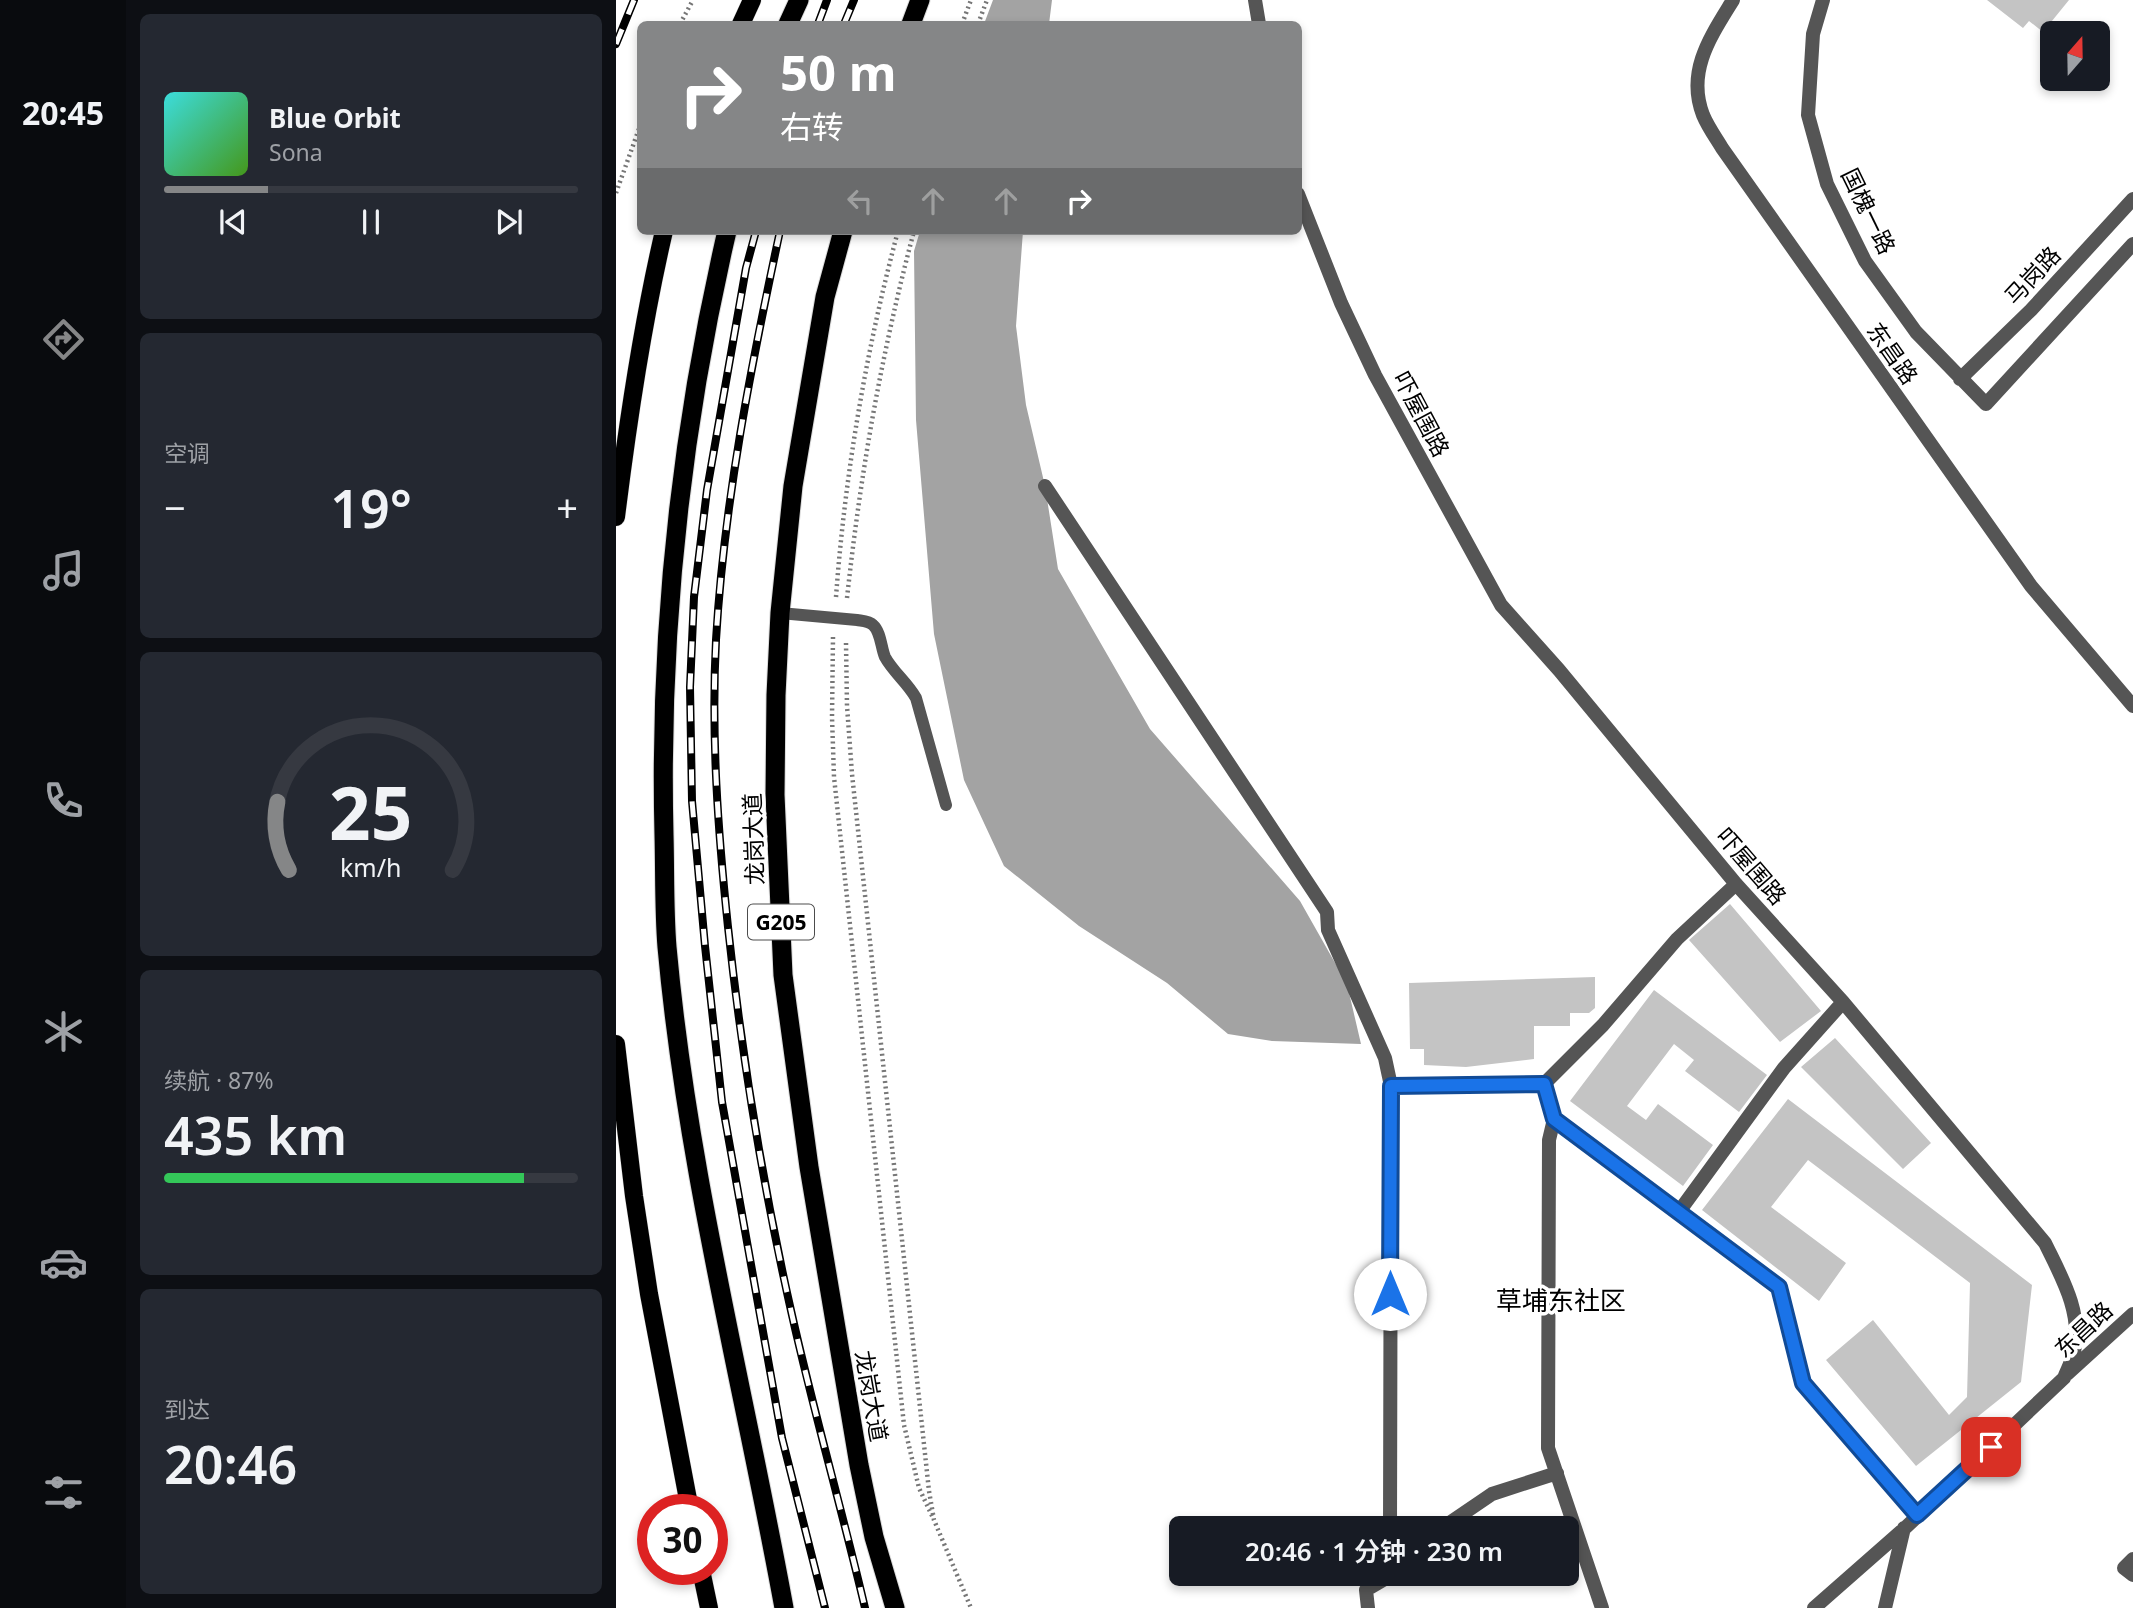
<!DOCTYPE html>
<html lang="zh">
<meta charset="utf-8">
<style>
body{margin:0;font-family:"Noto Sans","Noto Sans SC",sans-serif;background:#242831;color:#f1f3f6;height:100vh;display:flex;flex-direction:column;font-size:26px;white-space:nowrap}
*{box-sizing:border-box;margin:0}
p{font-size:23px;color:#9ea1a6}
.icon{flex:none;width:38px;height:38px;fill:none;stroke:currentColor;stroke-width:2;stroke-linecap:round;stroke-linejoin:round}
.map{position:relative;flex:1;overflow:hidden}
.drawer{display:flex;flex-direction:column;gap:14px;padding:14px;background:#0d0f14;width:490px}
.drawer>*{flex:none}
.banner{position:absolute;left:21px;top:21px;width:665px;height:214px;border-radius:10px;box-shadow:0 4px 10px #0003;background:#858687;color:#fff;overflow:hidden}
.needle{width:46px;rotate:20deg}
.tools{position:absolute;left:1424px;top:21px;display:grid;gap:14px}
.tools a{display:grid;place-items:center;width:70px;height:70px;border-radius:10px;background:#171b24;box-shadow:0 4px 10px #0003;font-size:35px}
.speed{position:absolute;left:21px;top:1494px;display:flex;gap:14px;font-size:35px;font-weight:700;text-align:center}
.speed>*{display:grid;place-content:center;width:91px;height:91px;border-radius:50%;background:#171b24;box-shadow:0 4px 10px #0003;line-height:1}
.speed .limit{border:10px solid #d22;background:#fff;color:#111}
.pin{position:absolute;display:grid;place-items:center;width:60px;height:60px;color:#fff;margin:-30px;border-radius:14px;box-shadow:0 4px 10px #0006}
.me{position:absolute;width:77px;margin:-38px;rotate:0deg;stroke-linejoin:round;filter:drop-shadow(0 0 5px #0008)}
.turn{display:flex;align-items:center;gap:24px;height:147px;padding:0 28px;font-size:32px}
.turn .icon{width:91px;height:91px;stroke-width:2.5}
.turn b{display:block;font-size:49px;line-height:60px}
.lanes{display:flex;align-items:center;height:66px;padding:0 28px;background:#0003;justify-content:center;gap:35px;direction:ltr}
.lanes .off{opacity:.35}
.big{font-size:52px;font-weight:600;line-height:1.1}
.drawer .tile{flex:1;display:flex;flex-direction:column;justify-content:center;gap:10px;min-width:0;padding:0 24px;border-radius:10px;background:#242831}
.drawer .dial{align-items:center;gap:0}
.dial svg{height:182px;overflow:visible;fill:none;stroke:#363941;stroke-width:7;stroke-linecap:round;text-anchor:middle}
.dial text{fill:#f1f3f6;stroke:none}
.song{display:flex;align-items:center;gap:21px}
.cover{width:84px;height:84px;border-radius:10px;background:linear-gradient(135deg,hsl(180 70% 55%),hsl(100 70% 35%))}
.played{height:7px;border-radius:4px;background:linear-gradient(90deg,#858687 25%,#363941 25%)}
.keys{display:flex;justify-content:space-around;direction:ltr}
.heat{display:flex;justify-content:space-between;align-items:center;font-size:38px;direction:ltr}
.charge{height:10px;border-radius:5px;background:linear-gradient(90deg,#34c759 87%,#363941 0)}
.trip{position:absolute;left:553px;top:1516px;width:410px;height:70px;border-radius:10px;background:#171b24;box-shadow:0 4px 10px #0003;font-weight:600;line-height:70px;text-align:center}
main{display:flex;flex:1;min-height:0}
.dock{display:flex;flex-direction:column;width:126px;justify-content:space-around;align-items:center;background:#090b0e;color:#9ea1a6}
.dock .icon{width:49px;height:49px}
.dock .selected{color:#858687}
.dock b{font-size:32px;color:#f1f3f6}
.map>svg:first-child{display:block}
.water{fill:#a3a3a3}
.building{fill:#c4c4c4}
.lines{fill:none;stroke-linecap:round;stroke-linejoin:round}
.primary-casing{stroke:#dbdbdb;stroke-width:19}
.trunk-casing{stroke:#dbdbdb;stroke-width:21}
.path{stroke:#777;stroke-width:4.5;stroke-dasharray:2 3.5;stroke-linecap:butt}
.service{stroke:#555;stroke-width:12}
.minor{stroke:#555;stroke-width:14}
.primary{stroke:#000;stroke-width:18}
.trunk{stroke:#000;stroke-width:19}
.rail-casing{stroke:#000;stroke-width:8}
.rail{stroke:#fff;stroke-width:5;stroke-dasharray:16;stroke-linecap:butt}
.route-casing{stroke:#114b97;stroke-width:18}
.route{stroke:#1a73e8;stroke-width:12}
.labels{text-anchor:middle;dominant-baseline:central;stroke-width:7;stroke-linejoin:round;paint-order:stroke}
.shield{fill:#fff;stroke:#4c4c4c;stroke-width:2}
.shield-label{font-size:21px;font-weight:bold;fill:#000}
.street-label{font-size:23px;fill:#000;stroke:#fff}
.quarter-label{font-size:26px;fill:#000;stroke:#fff}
</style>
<main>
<nav class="dock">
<b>20:45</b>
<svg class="icon selected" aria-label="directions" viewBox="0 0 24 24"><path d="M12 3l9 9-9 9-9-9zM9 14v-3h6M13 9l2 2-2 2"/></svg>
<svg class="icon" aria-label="music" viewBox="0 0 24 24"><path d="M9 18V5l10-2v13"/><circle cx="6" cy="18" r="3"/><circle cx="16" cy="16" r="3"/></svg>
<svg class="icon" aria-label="phone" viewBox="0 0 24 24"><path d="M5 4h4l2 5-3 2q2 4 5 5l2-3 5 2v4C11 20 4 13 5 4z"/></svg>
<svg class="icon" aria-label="climate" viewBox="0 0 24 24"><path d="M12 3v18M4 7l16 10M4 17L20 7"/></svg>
<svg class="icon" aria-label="car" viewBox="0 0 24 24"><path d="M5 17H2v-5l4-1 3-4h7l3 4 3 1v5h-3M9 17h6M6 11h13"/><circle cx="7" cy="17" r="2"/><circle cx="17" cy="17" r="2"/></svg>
<svg class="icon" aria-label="filters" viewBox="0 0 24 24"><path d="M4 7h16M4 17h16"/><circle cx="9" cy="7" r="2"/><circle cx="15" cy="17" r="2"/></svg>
</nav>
<section class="drawer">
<div class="tile">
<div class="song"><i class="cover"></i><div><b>Blue Orbit</b><p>Sona</p></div></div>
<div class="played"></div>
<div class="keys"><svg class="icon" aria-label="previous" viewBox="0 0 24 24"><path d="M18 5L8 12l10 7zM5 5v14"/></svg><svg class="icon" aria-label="pause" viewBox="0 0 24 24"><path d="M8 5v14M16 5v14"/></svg><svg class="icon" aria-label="next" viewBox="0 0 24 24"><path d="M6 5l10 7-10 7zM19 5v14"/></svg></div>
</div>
<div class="tile"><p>空调</p>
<div class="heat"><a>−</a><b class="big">19°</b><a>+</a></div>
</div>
<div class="tile dial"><svg viewBox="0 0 100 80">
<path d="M14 69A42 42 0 1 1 86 69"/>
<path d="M14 69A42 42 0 0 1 9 39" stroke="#858687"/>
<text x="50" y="56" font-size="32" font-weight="700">25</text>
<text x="50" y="72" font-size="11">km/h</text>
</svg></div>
<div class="tile"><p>续航 · 87%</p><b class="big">435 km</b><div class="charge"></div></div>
<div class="tile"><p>到达</p><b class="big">20:46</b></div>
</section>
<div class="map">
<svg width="1517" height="1608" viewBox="0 0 1517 1608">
<rect width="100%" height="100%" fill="#fff"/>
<!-- water -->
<path class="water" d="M377,0H436L433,24H368Z
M304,231H407L400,326L410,405L429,486L442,569L534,729L684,901L731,984L745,1044L656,1041L612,1034L551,983L463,926L388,866L348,780L318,634L300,420L298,251Z"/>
<!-- building -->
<path class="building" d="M1371,0H1453L1427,32L1413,21L1407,28Z
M1114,904L1205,1011L1164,1042L1073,940Z
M979,977V1008L973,1013H954V1026H918V1059L850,1067L808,1065V1049H794L793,983Z
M1038,990L1151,1075L1123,1112L1069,1071L1078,1060L1058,1044L1011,1106L1030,1120L1042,1104L1097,1145L1067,1186L954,1101Z
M1219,1038L1315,1143L1287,1169L1185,1067Z
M1172,1099L1416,1285L1405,1382L1300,1466L1210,1360L1257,1320L1333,1415L1351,1397L1354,1283L1192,1160L1155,1207L1230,1263L1203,1301L1086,1210Z"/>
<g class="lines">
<defs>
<path id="primary" d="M125,24L136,0
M0,517C12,420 26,325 48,231
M0,1044L18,1196L33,1294L74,1510
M85,1570L93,1608"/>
<path id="trunk" d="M172,24L183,0
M295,24L304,0
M111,231C65,429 43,632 48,835C49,872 48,910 51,947C71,1170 128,1388 168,1608
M227,231L209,297L177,486L164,613L160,695L159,795L167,975L193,1167L243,1465L258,1537L279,1608"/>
</defs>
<!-- primary casing -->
<use href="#primary" class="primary-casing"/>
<!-- trunk casing -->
<use href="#trunk" class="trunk-casing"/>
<!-- path -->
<path class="path" d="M64,24L77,0
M346,24L355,0
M362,24L371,0
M0,193L24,126
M220,597C229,474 250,350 282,231
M231,598C245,470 265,355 298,231
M217,637L216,717L218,777L288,1425L303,1488L318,1520
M230,643L231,706L236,774L313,1491L318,1520L355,1608"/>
<!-- service -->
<path class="service" d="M164,613L241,620C247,621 253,621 257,625C265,632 265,648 269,657C277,672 291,682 300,698L330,805"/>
<!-- minor -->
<path class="minor" d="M639,0L643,24
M1117,0C1095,36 1070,71 1087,115C1092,127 1100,138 1106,148L1415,586L1517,706
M1207,0L1197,34L1192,115L1211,184L1249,261L1300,332L1370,404L1517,244
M682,194L725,303L759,375L885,605L943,670L1120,884L1227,1002L1429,1243C1445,1276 1467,1313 1458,1352C1456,1361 1451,1370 1448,1378L1289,1528L1198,1608
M1344,379L1415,310L1517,199
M429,486L711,912L712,930L769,1058L775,1086L928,1084L938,1119L933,1140L932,1448L986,1608
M928,1084L987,1025L1061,939L1120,884
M938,1119L1162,1287L1187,1383L1301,1515
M1062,1213L1168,1068L1227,1002
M1451,1374L1517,1314
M774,1528L775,1086
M826,1528L876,1494L941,1473
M1517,1559L1508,1568L1517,1575
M752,1608L750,1590L779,1573
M1269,1608L1288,1528"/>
<!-- primary -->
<use href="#primary" class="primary"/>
<!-- trunk -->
<use href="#trunk" class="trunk"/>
<defs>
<path id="rail" d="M202,24L211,0
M228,24L238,0
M0,44L18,0
M140,231L130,268L91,490L78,597L74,687L76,801L89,946L106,1102L166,1438L209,1608
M164,231C135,366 108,502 100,640C95,736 102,832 112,927C126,1058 147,1187 176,1315C198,1413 226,1510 249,1608"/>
</defs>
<!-- rail casing -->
<use href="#rail" class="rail-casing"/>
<!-- rail -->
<use href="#rail" class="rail"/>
</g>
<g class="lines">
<defs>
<path id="route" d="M774,1294L775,1086L928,1084L938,1119L1163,1287L1187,1383L1301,1515L1375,1447"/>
</defs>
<!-- route casing -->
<use href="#route" class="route-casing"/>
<!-- route -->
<use href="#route" class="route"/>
</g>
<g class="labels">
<!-- shield labels -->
<rect class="shield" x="132" y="904.5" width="66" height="35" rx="5"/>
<g class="shield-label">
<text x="165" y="922">G205</text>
</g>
<!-- street labels -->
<g class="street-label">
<text transform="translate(1253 211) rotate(64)">国槐一路</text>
<text transform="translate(1416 275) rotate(-47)">马岗路</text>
<text transform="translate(1277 353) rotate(55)">东昌路</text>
<text transform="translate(806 414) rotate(62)">吓屋围路</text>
<text transform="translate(137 839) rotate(-92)">龙岗大道</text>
<text transform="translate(1136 866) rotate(49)">吓屋围路</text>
<text transform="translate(1467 1329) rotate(-43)">东昌路</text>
<text transform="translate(256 1396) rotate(80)">龙岗大道</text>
</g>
<!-- quarter labels -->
<g class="quarter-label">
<text x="945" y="1300">草埔东社区</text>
</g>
</g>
</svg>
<div class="tools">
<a><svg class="needle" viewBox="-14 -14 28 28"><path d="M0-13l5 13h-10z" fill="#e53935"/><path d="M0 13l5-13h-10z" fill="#9ea1a6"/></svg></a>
</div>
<div class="speed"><div class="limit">30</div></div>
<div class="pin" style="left:1375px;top:1447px;background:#d93025"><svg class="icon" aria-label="arrive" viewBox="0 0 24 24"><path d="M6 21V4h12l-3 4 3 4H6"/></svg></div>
<svg class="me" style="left:774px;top:1294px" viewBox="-20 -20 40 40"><circle r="19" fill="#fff"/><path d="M0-13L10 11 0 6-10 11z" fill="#1a73e8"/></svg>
<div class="trip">20:46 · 1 分钟 · 230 m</div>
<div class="banner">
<div class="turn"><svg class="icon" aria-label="right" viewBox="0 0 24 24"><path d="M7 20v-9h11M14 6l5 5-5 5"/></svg><div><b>50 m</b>右转</div></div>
<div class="lanes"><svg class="icon off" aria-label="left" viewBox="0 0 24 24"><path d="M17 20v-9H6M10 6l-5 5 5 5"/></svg><svg class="icon off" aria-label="ahead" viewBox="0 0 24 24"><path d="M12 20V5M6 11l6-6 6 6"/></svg><svg class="icon off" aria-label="ahead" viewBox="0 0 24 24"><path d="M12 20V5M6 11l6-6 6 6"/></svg><svg class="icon" aria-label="right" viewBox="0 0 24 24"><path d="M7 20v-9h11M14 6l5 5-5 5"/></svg></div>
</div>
</div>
</main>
